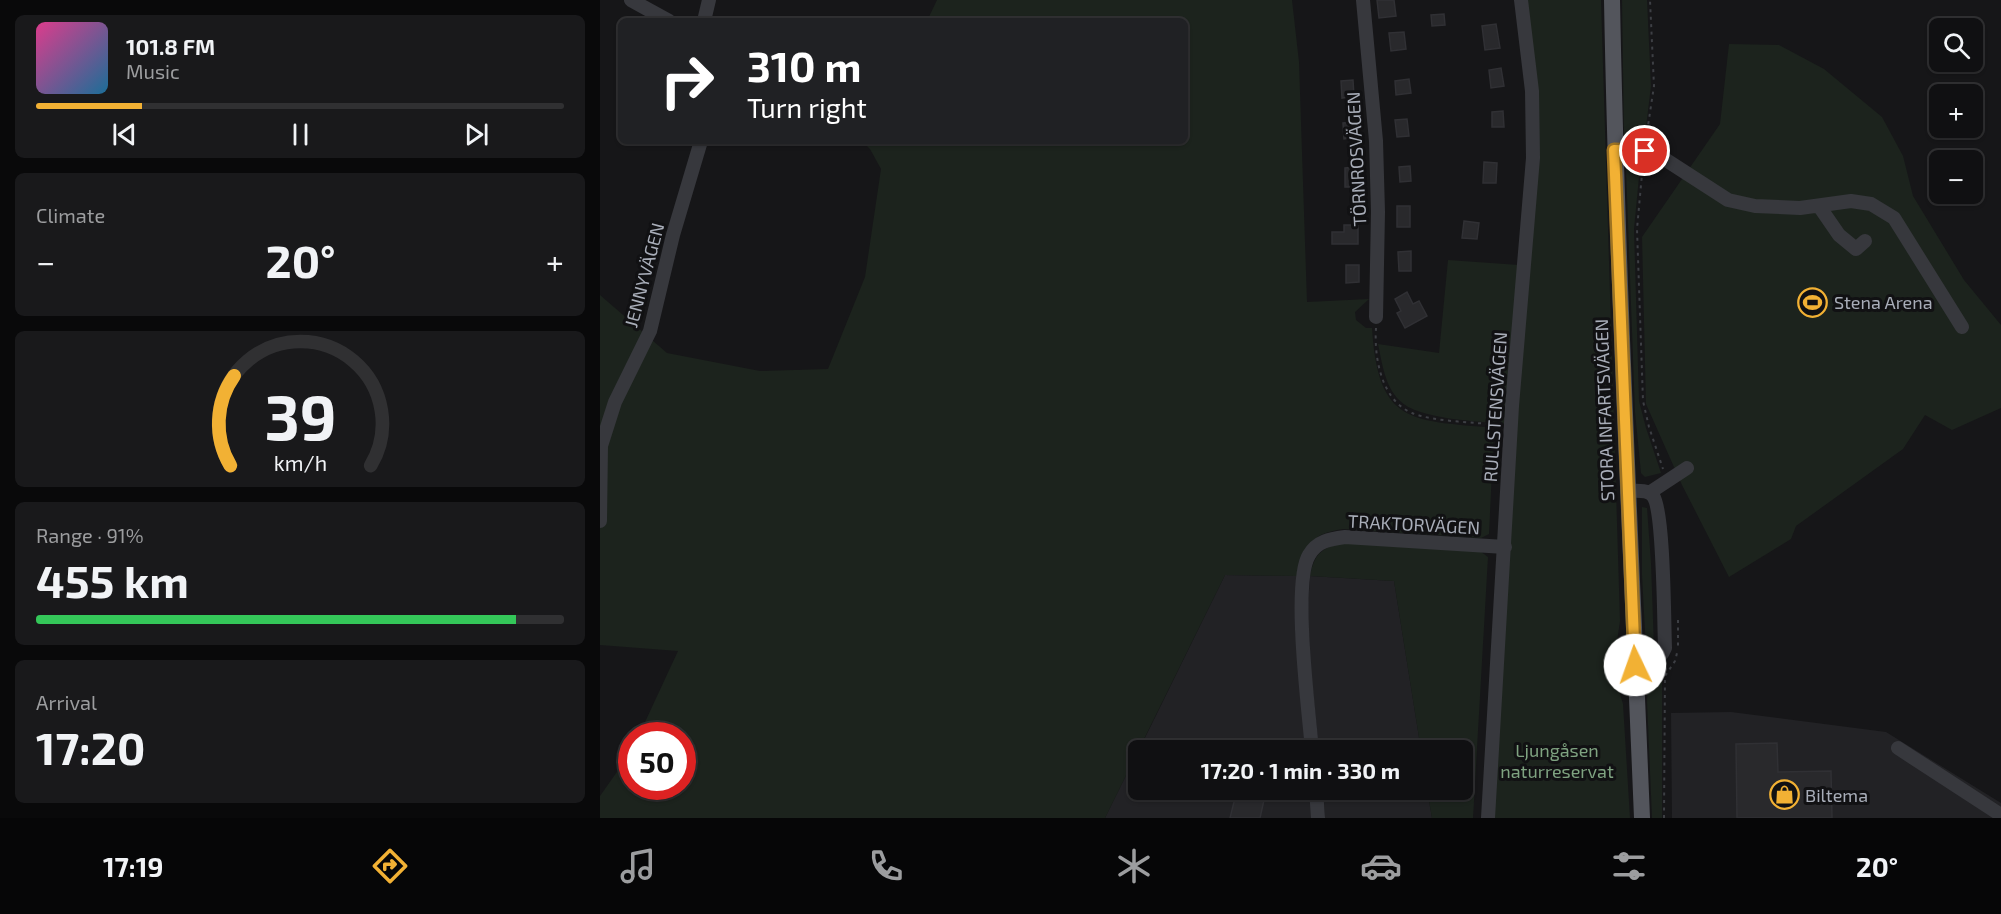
<!DOCTYPE html>
<meta charset="utf-8">
<style>
body{margin:0;font-family:"Exo 2",sans-serif;background:#19191b;color:#f1f3f6;height:100vh;display:flex;flex-direction:column;font-size:22px;white-space:nowrap}
*{box-sizing:border-box;margin:0}
p{font-size:20px;color:#9c9d9f}
.icon{flex:none;width:33px;height:33px;fill:none;stroke:currentColor;stroke-width:2;stroke-linecap:round;stroke-linejoin:round}
.map{position:relative;flex:1;overflow:hidden}
.sheet{display:flex;flex-direction:column;gap:15px;padding:15px;background:#09090a;width:600px}
.sheet>*{flex:none}
.guide{position:absolute;left:18px;top:18px;width:570px;height:126px;border-radius:9px;box-shadow:0 2px 4px #0004,0 0 0 2px #303032;background:#202124;color:#fff;overflow:hidden}
.buttons{position:absolute;left:1329px;top:18px;display:grid;gap:12px}
.buttons a{display:grid;place-items:center;width:54px;height:54px;border-radius:9px;background:#101012;box-shadow:0 2px 4px #0004,0 0 0 2px #303032;font-size:30px}
.speed{position:absolute;left:18px;top:722px;display:flex;gap:12px;font-size:30px;font-weight:700;text-align:center}
.speed>*{display:grid;place-content:center;width:78px;height:78px;border-radius:50%;background:#101012;box-shadow:0 2px 4px #0004,0 0 0 2px #303032;line-height:1}
.speed .limit{border:9px solid #d22;background:#fff;color:#111}
.pin{position:absolute;display:grid;place-items:center;width:51px;height:51px;color:#fff;margin:-26px;border:3px solid #fff;border-radius:50%;box-shadow:0 2px 6px #0007}
.me{position:absolute;width:66px;margin:-33px;rotate:357deg;stroke-linejoin:round;filter:drop-shadow(0 0 4px #0008)}
.turn{display:flex;align-items:center;gap:21px;height:126px;padding:0 30px;font-size:27px}
.turn .icon{width:78px;height:78px;stroke-width:2.5}
.turn b{display:block;font-size:42px;line-height:51px}
.big{font-size:45px;font-weight:700;line-height:1.1}
.sheet .tile{flex:1;display:flex;flex-direction:column;justify-content:center;gap:9px;min-width:0;padding:0 21px;border-radius:9px;background:#19191b}
.sheet .dial{align-items:center;gap:0}
.dial svg{height:156px;overflow:visible;fill:none;stroke:#303032;stroke-width:7;stroke-linecap:round;text-anchor:middle}
.dial text{fill:#f1f3f6;stroke:none}
.song{display:flex;align-items:center;gap:18px}
.cover{width:72px;height:72px;border-radius:9px;background:linear-gradient(135deg,hsl(330 70% 55%),hsl(200 70% 35%))}
.played{height:6px;border-radius:3px;background:linear-gradient(90deg,#f2b134 20%,#303032 20%)}
.keys{display:flex;justify-content:space-around;direction:ltr}
.heat{display:flex;justify-content:space-between;align-items:center;font-size:33px;direction:ltr}
.charge{height:9px;border-radius:4px;background:linear-gradient(90deg,#34c759 91%,#303032 0)}
.trip{position:absolute;left:528px;top:740px;width:345px;height:60px;border-radius:9px;background:#101012;box-shadow:0 2px 4px #0004,0 0 0 2px #303032;font-weight:700;line-height:60px;text-align:center}
.menu{display:flex;height:96px;justify-content:space-around;align-items:center;background:#060607;color:#9c9d9f}
.menu .icon{width:42px;height:42px}
.menu .on{color:#f2b134}
.menu b{font-size:27px;color:#f1f3f6}
main{display:flex;flex:1;min-height:0}
.map>svg:first-child{display:block}
.built{fill:#222225}
.green{fill:#1c231d}
.building{fill:#29292c;stroke:#303034;stroke-width:1.5}
.lines{fill:none;stroke-linecap:round;stroke-linejoin:round}
.path{stroke:#3d3f44;stroke-width:2;stroke-dasharray:3 4.5;stroke-linecap:butt}
.minor{stroke:#37383d;stroke-width:14}
.major{stroke:#53555c;stroke-width:16}
.route-casing{stroke:#9d7322;stroke-width:15}
.route{stroke:#f2b134;stroke-width:10}
.labels{text-anchor:middle;dominant-baseline:central;stroke-width:6;stroke-linejoin:round;paint-order:stroke}
.street-label{font-size:18px;fill:#a8adb8;stroke:#111113}
.poi-label{font-size:18px;fill:#a8adb8;stroke:#111113;text-anchor:start}
.park-label{font-size:18px;fill:#7fa381;stroke:#111113}
</style>
<main>
<section class="sheet">
<div class="tile">
<div class="song"><i class="cover"></i><div><b>101.8 FM</b><p>Music</p></div></div>
<div class="played"></div>
<div class="keys"><svg class="icon" aria-label="previous" viewBox="0 0 24 24"><path d="M18 5L8 12l10 7zM5 5v14"/></svg><svg class="icon" aria-label="pause" viewBox="0 0 24 24"><path d="M8 5v14M16 5v14"/></svg><svg class="icon" aria-label="next" viewBox="0 0 24 24"><path d="M6 5l10 7-10 7zM19 5v14"/></svg></div>
</div>
<div class="tile"><p>Climate</p>
<div class="heat"><a>−</a><b class="big">20°</b><a>+</a></div>
</div>
<div class="tile dial"><svg viewBox="0 0 100 80">
<path d="M14 69A42 42 0 1 1 86 69"/>
<path d="M14 69A42 42 0 0 1 16 23" stroke="#f2b134"/>
<text x="50" y="56" font-size="32" font-weight="700">39</text>
<text x="50" y="72" font-size="11">km/h</text>
</svg></div>
<div class="tile"><p>Range · 91%</p><b class="big">455 km</b><div class="charge"></div></div>
<div class="tile"><p>Arrival</p><b class="big">17:20</b></div>
</section>
<div class="map">
<svg width="1401" height="818" viewBox="0 0 1401 818">
<rect width="100%" height="100%" fill="#161618"/>
<!-- built -->
<path class="built" d="M625,575L697,576L695,628L706,750H539Z
M710,576L794,581L821,750H719L710,663L708,606Z
M1131,712L1286,732L1401,803V818H1072L1071,713Z
M538,751V789H710L712,818H505Z
M723,789H827L832,818H725Z"/>
<!-- green -->
<path class="green" d="M337,0H692L699,62L707,302L769,299L755,312L756,320L766,328H772C778,425 811,420 894,428L889,534L881,538L743,529C710,534 706,545 697,576L625,575L505,818H0V796L31,752L32,786H82V735H39L78,651L0,645V295L67,353L160,371L228,369L265,277L281,169L270,149L262,141H585V21H327Z
M927,0H1001L1020,621L1015,655L1016,681L1023,704L1030,818H894L917,409L939,135Z
M1022,0H1047L1051,86L1044,144C1036,147 1029,143 1024,137Z
M1129,44L1179,45L1224,69L1282,117L1303,156L1313,196L1364,280L1401,325V408L1352,430L1325,415L1303,449L1196,526L1191,539L1129,577L1082,485L1046,404L1042,237L1120,124Z
M1041,156L1034,229L1039,401L1046,428L1061,473L1045,477L1041,473L1035,412L1026,169C1028,160 1032,158 1041,156Z
M848,260L919,265L906,424C878,421 818,420 799,400C785,386 782,363 778,344L839,353Z
M1042,507L1047,508L1051,563L1054,648L1051,652L1046,650L1042,575Z
M746,542L880,551L888,557L873,818H832L827,789H862V750H821L794,581L710,576C715,551 723,548 746,542Z
M1062,669V818H1052L1047,701L1048,687L1052,676Z"/>
<!-- building -->
<path class="building" d="M777,0H794L796,16L779,18Z
M844,14L845,25L832,26L831,15Z
M896,24L900,48L885,50L882,26Z
M804,32L806,49L791,51L789,33Z
M901,68L904,86L891,88L889,70Z
M809,79L811,93L796,95L795,81Z
M753,80L754,96L742,98L741,81Z
M903,111L904,127H892V112Z
M807,119L809,136L797,137L795,120Z
M755,122L757,137L744,139L743,123Z
M884,162L897,163L896,183H883Z
M810,166L811,181L800,182L799,167Z
M758,167V187H745V168Z
M797,206H810V227H797Z
M864,221L879,223L877,239L862,238Z
M744,225H758V244H732V232H744Z
M811,251V271H799L798,252Z
M746,265H759V282L746,283Z
M807,292L813,304L819,301L827,316L805,328L797,313L801,311L795,299Z
M1177,743L1178,772L1231,771L1232,818H1137L1136,744Z
M636,794L664,800L660,818H630Z"/>
<g class="lines">
<!-- path -->
<path class="path" d="M1046,139L1054,86L1050,0
M1043,163L1037,229L1043,401L1049,427L1063,469
M776,328C774,357 781,400 812,413C834,422 874,422 899,425
M1078,620V648
M1064,818L1065,676L1075,661L1077,653"/>
<!-- minor -->
<path class="minor" d="M31,0L69,21
M763,0L776,141L778,212L776,317
M104,21L109,0
M1014,150L1045,151L1063,158L1128,200L1155,206L1200,208L1251,201L1271,204L1294,218L1362,327
M1219,206L1239,235L1256,249L1265,241
M1027,491C1035,491 1048,489 1053,496C1064,510 1064,624 1065,648C1059,663 1050,664 1035,665
M1049,493L1087,468
M0,521L1,446L15,402L50,331L73,235L101,141
M1298,748L1401,815
M712,750C709,712 692,583 709,555C717,541 730,539 745,537L905,547
M716,789L718,818
M888,818L912,406L933,158L932,91L921,0"/>
<!-- major -->
<path class="major" d="M1012,0C1017,273 1031,545 1042,818"/>
</g>
<g class="lines">
<defs>
<path id="route" d="M1035,665L1014,150L1045,151"/>
</defs>
<!-- route casing -->
<use href="#route" class="route-casing"/>
<!-- route -->
<use href="#route" class="route"/>
</g>
<!-- icons -->
<defs>
<symbol id="stadium-ring" viewBox="-11 -11 22 22"><circle r="9.5" fill="#111113" stroke="#f2b134" stroke-width="1.5"/><path d="M0-5a6.5 5 0 1 0 0 10a6.5 5 0 1 0 0-10ZM-3.5-1.8h7v3.6h-7Z" fill="#f2b134"/></symbol>
<symbol id="shop-ring" viewBox="-11 -11 22 22"><circle r="9.5" fill="#111113" stroke="#f2b134" stroke-width="1.5"/><path d="M-5-2.5h2.3a2.7 3.5 0 0 1 5.4 0H5L5.5 6h-11ZM-1.5-2.5h3a1.5 2.3 0 0 0-3 0Z" fill="#f2b134"/></symbol>
</defs>
<g fill-rule="evenodd">
<use href="#stadium-ring" x="1196" y="286" width="33" height="33"/>
<use href="#shop-ring" x="1168" y="778" width="33" height="33"/>
</g>
<g class="labels">
<!-- street labels -->
<g class="street-label">
<text transform="translate(756 159) rotate(-93)">TÖRNROSVÄGEN</text>
<text transform="translate(44 275) rotate(-75)">JENNYVÄGEN</text>
<text transform="translate(895 407) rotate(-86)">RULLSTENSVÄGEN</text>
<text transform="translate(1004 410) rotate(-92)">STORA INFARTSVÄGEN</text>
<text transform="translate(814 524) rotate(3)">TRAKTORVÄGEN</text>
</g>
<!-- poi labels -->
<g class="poi-label">
<text x="1234" y="302">Stena Arena</text>
<text x="1205" y="795">Biltema</text>
</g>
<!-- park labels -->
<g class="park-label">
<text x="957" y="750">Ljungåsen<tspan x="957" dy="21">naturreservat</tspan></text>
</g>
</g>
</svg>
<div class="buttons">
<a><svg class="icon" aria-label="search" viewBox="0 0 24 24"><circle cx="10" cy="10" r="6"/><path d="M15 15l6 6"/></svg></a>
<a>+</a>
<a>−</a>
</div>
<div class="speed"><div class="limit">50</div></div>
<div class="pin" style="left:1045px;top:151px;background:#d93025"><svg class="icon" aria-label="arrive" viewBox="0 0 24 24"><path d="M6 21V4h12l-3 4 3 4H6"/></svg></div>
<svg class="me" style="left:1035px;top:665px" viewBox="-20 -20 40 40"><circle r="19" fill="#fff"/><path d="M0-13L10 11 0 6-10 11z" fill="#f2b134"/></svg>
<div class="trip">17:20 · 1 min · 330 m</div>
<div class="guide">
<div class="turn"><svg class="icon" aria-label="right" viewBox="0 0 24 24"><path d="M7 20v-9h11M14 6l5 5-5 5"/></svg><div><b>310 m</b>Turn right</div></div>
</div>
</div>
</main>
<nav class="menu">
<b>17:19</b>
<svg class="icon on" aria-label="directions" viewBox="0 0 24 24"><path d="M12 3l9 9-9 9-9-9zM9 14v-3h6M13 9l2 2-2 2"/></svg>
<svg class="icon" aria-label="music" viewBox="0 0 24 24"><path d="M9 18V5l10-2v13"/><circle cx="6" cy="18" r="3"/><circle cx="16" cy="16" r="3"/></svg>
<svg class="icon" aria-label="phone" viewBox="0 0 24 24"><path d="M5 4h4l2 5-3 2q2 4 5 5l2-3 5 2v4C11 20 4 13 5 4z"/></svg>
<svg class="icon" aria-label="climate" viewBox="0 0 24 24"><path d="M12 3v18M4 7l16 10M4 17L20 7"/></svg>
<svg class="icon" aria-label="car" viewBox="0 0 24 24"><path d="M5 17H2v-5l4-1 3-4h7l3 4 3 1v5h-3M9 17h6M6 11h13"/><circle cx="7" cy="17" r="2"/><circle cx="17" cy="17" r="2"/></svg>
<svg class="icon" aria-label="filters" viewBox="0 0 24 24"><path d="M4 7h16M4 17h16"/><circle cx="9" cy="7" r="2"/><circle cx="15" cy="17" r="2"/></svg>
<b>20°</b>
</nav>
